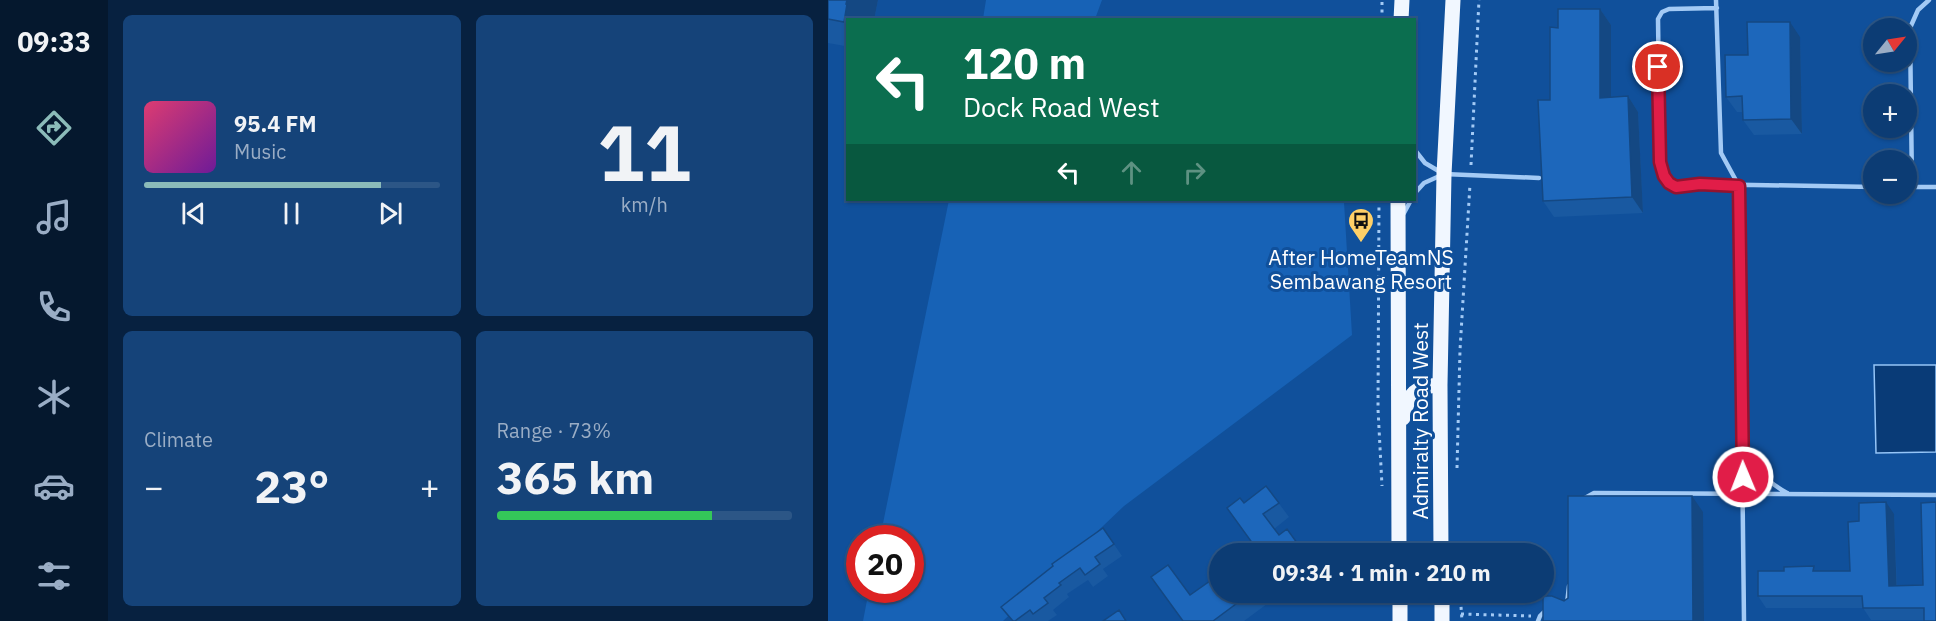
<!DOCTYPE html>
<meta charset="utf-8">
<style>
body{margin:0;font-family:"IBM Plex Sans",sans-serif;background:#154379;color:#f1f3f6;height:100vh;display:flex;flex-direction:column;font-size:22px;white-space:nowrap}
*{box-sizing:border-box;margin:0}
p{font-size:20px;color:#9aadc5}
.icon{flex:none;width:33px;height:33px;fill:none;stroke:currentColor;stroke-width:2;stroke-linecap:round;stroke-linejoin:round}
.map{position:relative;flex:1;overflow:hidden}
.drawer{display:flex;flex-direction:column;gap:15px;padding:15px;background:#072140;width:720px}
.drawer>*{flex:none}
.top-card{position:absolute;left:18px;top:18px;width:570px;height:183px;border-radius:0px;box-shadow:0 2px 4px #0004,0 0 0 2px #2c5686;background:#0b6e4f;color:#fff;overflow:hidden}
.needle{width:39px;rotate:60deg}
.buttons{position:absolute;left:1035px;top:18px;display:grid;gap:12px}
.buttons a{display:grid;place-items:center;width:54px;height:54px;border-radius:50%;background:#0c3c74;box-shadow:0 2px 4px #0004,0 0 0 2px #2c5686;font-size:30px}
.speed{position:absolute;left:18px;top:525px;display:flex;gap:12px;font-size:30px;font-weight:700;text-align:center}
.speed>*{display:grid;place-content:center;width:78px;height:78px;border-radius:50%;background:#0c3c74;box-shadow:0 2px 4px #0004,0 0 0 2px #2c5686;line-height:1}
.speed .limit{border:9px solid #d22;background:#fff;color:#111}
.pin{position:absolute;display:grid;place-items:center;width:51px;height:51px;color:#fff;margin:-26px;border:3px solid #fff;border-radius:50%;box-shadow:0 2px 6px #0007}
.me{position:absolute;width:66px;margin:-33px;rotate:359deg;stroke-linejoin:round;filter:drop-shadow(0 0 4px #0008)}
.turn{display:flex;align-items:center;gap:21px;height:126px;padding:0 18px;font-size:27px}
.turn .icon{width:78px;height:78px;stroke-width:2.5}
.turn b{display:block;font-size:42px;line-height:51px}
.lanes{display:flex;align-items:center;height:57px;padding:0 18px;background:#0003;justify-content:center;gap:30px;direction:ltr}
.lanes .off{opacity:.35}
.big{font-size:45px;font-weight:800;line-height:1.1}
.drawer .widget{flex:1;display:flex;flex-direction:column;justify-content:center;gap:9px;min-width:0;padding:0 21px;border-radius:9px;background:#154379}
.drawer .dial{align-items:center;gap:0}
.dial b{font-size:78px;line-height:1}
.song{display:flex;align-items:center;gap:18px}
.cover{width:72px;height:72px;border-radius:9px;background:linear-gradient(135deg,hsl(340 70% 55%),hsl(280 70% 35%))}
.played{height:6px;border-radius:3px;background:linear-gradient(90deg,#8bbbb9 80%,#2c5686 80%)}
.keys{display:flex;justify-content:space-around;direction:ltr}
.heat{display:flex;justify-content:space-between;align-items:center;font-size:33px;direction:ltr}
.charge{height:9px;border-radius:4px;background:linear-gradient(90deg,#34c759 73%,#2c5686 0)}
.drawer .tiles{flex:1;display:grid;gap:15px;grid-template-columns:repeat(2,1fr)}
.trip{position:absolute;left:381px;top:543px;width:345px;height:60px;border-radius:30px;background:#0c3c74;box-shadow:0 2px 4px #0004,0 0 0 2px #2c5686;font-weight:800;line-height:60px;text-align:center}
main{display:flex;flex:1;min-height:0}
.tab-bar{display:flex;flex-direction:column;width:108px;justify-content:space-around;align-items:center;background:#05182e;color:#9aadc5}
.tab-bar .icon{width:42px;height:42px}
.tab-bar .selected{color:#8bbbb9}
.tab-bar b{font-size:27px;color:#f1f3f6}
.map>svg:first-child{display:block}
.green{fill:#1762b6}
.water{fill:#093b77;stroke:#95c5f8;stroke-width:1.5}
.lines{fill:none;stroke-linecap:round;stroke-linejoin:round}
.path{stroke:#a3caf5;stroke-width:3;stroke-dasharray:3 4.5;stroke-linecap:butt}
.lane{stroke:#a3caf5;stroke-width:4.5}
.primary{stroke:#f1f7ff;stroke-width:15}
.wall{fill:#1959a1}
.shaded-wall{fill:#144883}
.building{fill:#1d67bb;stroke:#144883;stroke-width:1.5}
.route-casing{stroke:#92132f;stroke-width:15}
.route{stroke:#e11d48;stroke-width:10}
.labels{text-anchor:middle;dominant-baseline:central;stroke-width:6;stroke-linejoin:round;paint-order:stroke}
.poi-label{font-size:21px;fill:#fff;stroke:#10509b}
.street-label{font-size:21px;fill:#fff;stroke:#10509b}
</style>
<main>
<nav class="tab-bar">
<b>09:33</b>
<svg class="icon selected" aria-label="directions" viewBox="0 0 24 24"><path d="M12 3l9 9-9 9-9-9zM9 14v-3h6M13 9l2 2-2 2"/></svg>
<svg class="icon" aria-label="music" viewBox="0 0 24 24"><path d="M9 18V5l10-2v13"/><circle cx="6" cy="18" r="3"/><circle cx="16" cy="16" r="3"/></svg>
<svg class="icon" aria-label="phone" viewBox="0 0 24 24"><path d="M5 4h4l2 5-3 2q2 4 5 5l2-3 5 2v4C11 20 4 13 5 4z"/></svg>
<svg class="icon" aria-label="climate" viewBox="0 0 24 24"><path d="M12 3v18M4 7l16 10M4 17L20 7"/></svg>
<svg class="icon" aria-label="car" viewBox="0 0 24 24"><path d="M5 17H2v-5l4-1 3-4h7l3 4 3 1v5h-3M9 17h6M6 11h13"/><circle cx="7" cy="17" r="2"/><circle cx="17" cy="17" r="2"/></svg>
<svg class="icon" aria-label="filters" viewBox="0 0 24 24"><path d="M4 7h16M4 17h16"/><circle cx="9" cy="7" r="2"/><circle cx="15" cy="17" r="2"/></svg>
</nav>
<section class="drawer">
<div class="tiles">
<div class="widget">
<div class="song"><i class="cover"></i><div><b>95.4 FM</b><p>Music</p></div></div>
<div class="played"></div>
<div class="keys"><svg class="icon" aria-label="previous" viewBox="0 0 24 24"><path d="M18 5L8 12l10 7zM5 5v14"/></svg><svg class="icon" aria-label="pause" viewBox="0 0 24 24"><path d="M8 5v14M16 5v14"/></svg><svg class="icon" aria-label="next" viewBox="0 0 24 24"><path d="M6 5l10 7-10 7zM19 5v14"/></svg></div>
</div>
<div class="widget dial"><b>11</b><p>km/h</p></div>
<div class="widget"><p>Climate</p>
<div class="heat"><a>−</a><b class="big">23°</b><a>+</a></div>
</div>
<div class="widget"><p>Range · 73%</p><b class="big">365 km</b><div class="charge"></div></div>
</div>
</section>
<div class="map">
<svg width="1108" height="621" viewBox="0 0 1108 621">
<rect width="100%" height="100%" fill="#10509b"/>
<!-- green -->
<path class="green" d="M158,0H274L267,19H155Z
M121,200L516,202L524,335L296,506L175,621H35L41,590H82V538H52Z"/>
<!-- water -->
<path class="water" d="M1046,365H1108V452L1048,453Z"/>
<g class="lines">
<!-- path -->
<path class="path" d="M554,20V0
M643,165L651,0
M551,200L550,409L554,486
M629,468L632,350L642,184
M632,592L634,621
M633,614L703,616"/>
<!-- lane -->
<path class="lane" d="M888,0L893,153L911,186L916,621
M889,8L841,9L834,12L830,19L832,162C840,189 846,187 872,184L1046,187
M586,149L597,163L614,173
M1078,187H1108
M1084,187L1082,28L1090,10L1101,0
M586,194L596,183L616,174L711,178
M576,213L583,200
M916,445C928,469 936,480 959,493
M757,498L766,493L1108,495
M739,604L741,586
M710,621L712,616L719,609"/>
<!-- primary -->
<path class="primary" d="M573,20L574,0
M570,200L571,554
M575,418C580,393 588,386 612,385
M613,554L612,385L616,174L625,0
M572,592V621
M614,592V621"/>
</g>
<!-- wall -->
<path class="wall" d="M0,0H50L46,20H20V50L17,46L0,43Z
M772,9L783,25V97L800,96L810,112L815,213L726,217L715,201L722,100L730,28Z
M972,37L974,134L926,135L915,120V112H909L898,97L920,55Z
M438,486L461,517L446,529L451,535L477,554L428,548Z
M1066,514L1069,585H1095L1096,620H1043L1035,608H938L930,596L989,571H1022L1031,521Z
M275,528L294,556L275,569L280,576L265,587L260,580L239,594L241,597L225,610L229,615L220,621H184L173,607Z
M392,592H455L416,621H355L362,595Z"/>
<!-- shaded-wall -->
<path class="shaded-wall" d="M19,0H50L46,20H20V27L16,22Z
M772,9L783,25V113L772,98Z
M962,22L972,37L974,134L963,119Z
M800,96L810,112L815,213L804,197Z
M864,496L875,512L876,621H865Z
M1058,502L1066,514L1069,598L1061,586Z"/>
<!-- building -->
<path class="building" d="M0,0H19L18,4H19L16,22L0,19Z
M730,9H772V98L800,96L804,197L715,201L710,100H722V27L730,28Z
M919,22H962L963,119L915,120L914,96L898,97L897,55H920Z
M438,486L451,503L435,514L451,535L459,529L477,554H420L428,548L399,508L412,498L416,503Z
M740,496H864L865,621H715V596H724L736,601L740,598Z
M1058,502L1061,586L1095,585L1093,503L1108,502V621H1096V608H1035L1034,596H930V571H956V567L986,566L985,571H1022L1020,522L1031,521V503Z
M275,528L286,544L267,557L272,564L257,575L252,568L231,583L233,585L216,598L220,603L205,614L202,610L187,621H185L173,607L225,566L224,564Z
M340,565L362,595L392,574V592H424L385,621H355L323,577Z
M291,610L298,621H275Z"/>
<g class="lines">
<defs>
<path id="route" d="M830,67L832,162L836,176L841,183L848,187L872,184L911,186L915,477"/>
</defs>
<!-- route casing -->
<use href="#route" class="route-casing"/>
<!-- route -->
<use href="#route" class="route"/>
</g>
<!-- icons -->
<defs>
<symbol id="bus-pin" viewBox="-11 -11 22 30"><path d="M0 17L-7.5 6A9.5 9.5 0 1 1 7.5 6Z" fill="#ffd067" stroke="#10509b"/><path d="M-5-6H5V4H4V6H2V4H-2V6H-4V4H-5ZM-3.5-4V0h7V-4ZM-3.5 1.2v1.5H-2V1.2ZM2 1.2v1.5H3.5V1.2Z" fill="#111"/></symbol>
</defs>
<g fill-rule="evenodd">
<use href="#bus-pin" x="518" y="206" width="30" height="40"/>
</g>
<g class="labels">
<!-- poi labels -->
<g class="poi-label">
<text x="533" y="257">After HomeTeamNS<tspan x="533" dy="24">Sembawang Resort</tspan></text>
</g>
<!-- street labels -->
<g class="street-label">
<text transform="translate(592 421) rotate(-90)">Admiralty Road West</text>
</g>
</g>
</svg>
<div class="buttons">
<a><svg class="needle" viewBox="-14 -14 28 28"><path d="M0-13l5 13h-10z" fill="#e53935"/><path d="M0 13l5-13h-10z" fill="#9aadc5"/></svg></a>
<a>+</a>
<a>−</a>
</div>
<div class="speed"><div class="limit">20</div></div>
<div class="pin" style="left:830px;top:67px;background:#d93025"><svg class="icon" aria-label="arrive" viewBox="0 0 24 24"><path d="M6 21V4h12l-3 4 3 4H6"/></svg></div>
<svg class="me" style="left:915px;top:477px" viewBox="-20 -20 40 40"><circle r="17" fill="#e11d48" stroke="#fff" stroke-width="3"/><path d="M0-11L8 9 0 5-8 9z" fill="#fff"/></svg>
<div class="trip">09:34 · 1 min · 210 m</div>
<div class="top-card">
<div class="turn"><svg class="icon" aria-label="left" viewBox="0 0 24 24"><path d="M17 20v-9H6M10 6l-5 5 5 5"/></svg><div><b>120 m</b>Dock Road West</div></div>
<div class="lanes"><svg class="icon" aria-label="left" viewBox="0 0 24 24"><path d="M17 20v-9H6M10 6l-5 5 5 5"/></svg><svg class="icon off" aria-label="ahead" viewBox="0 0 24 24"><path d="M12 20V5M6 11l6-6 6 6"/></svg><svg class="icon off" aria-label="right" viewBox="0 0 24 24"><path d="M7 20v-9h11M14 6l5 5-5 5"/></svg></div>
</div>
</div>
</main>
